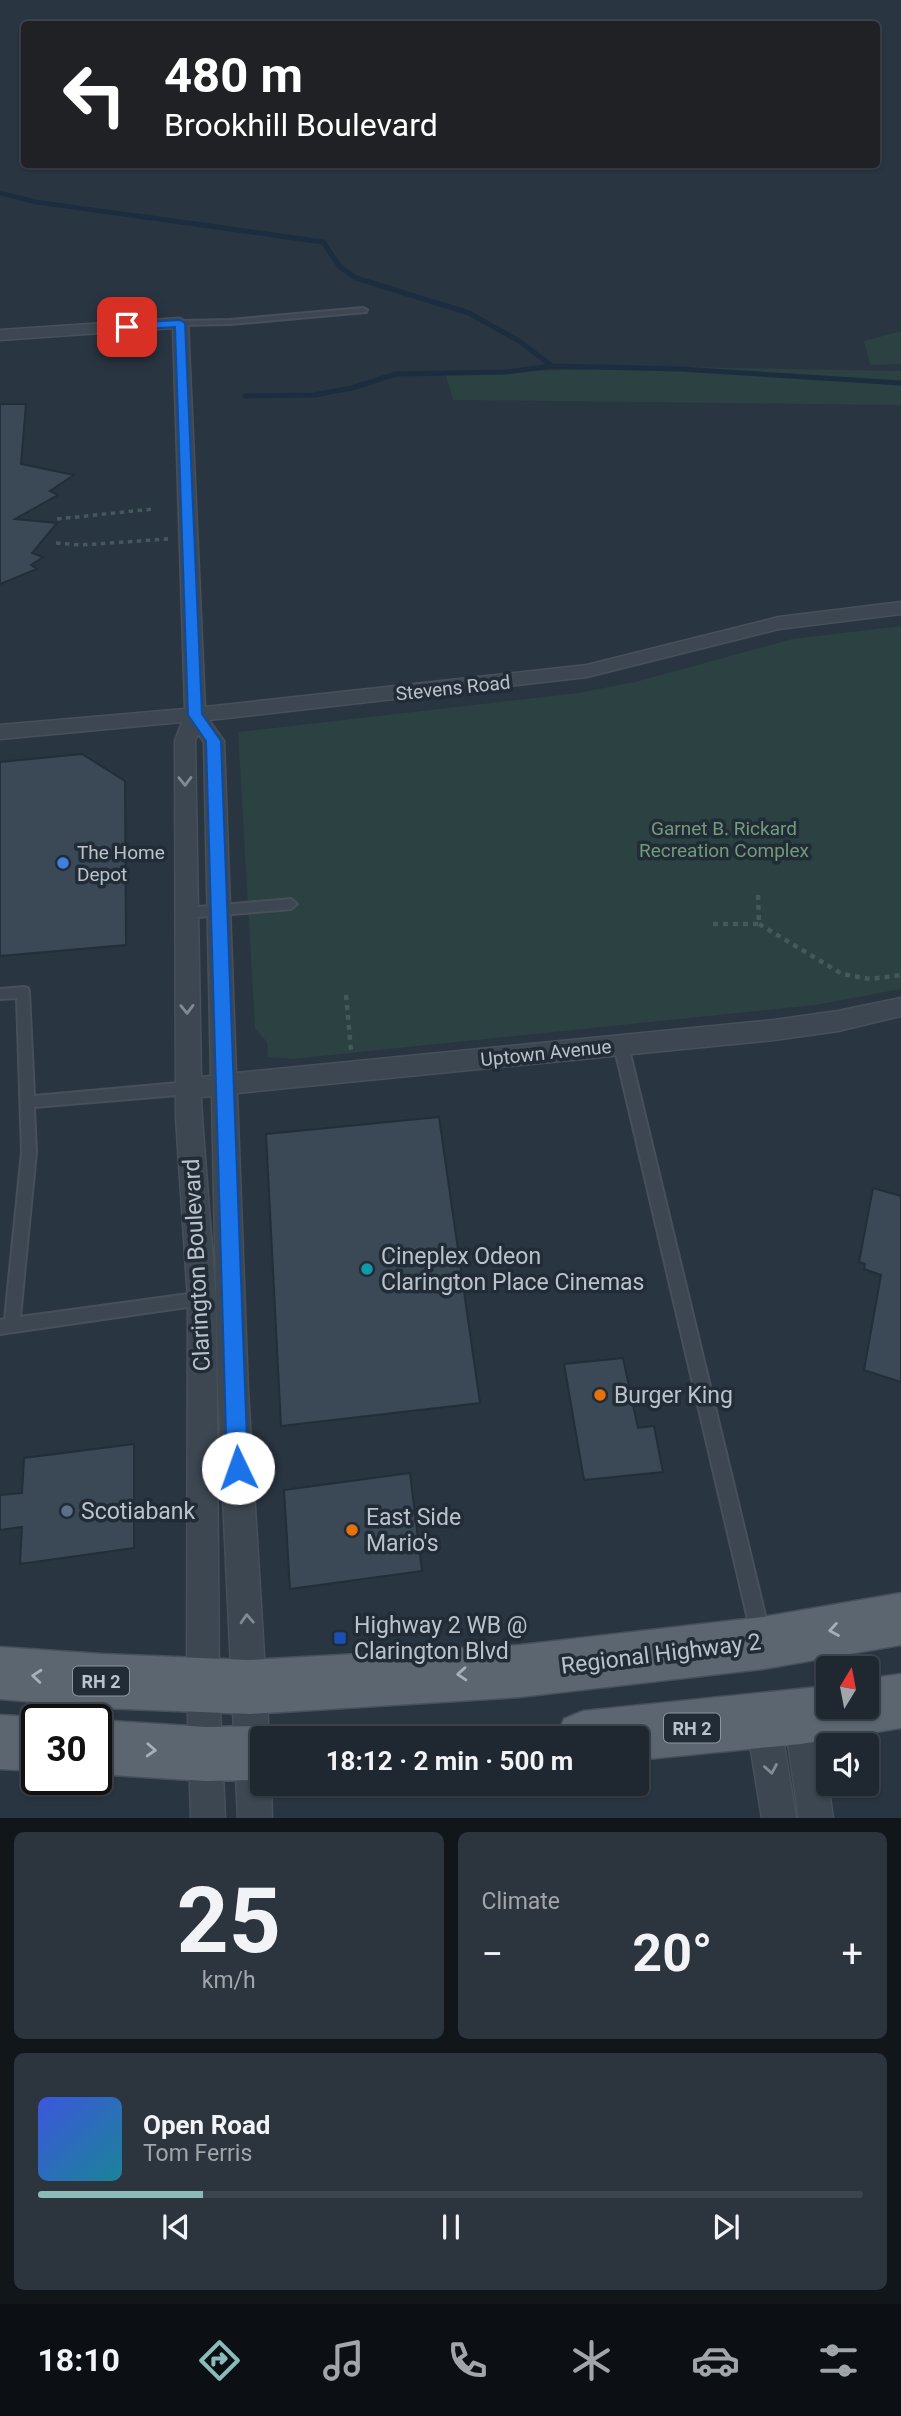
<!DOCTYPE html>
<meta charset="utf-8">
<style>
body{margin:0;font-family:Roboto,sans-serif;background:#2c343d;color:#f1f3f6;height:100vh;display:flex;flex-direction:column;font-size:26px;white-space:nowrap}
*{box-sizing:border-box;margin:0}
p{font-size:23px;color:#a1a6ab}
.icon{flex:none;width:38px;height:38px;fill:none;stroke:currentColor;stroke-width:2;stroke-linecap:round;stroke-linejoin:round}
.map{position:relative;height:1818px;overflow:hidden}
.drawer{display:flex;flex-direction:column;gap:14px;padding:14px;background:#11161b;flex:1}
.drawer>*{flex:none}
.banner{position:absolute;left:21px;top:21px;width:859px;height:147px;border-radius:7px;box-shadow:0 2px 5px #0004,0 0 0 2px #3c444d;background:#202124;color:#fff;overflow:hidden}
.needle{width:46px;rotate:10deg}
.buttons{position:absolute;left:816px;top:1656px;display:grid;gap:14px}
.buttons a{display:grid;place-items:center;width:63px;height:63px;border-radius:7px;background:#1f2831;box-shadow:0 2px 5px #0004,0 0 0 2px #3c444d;font-size:35px}
.speed{position:absolute;left:21px;top:1704px;display:flex;gap:14px;font-size:35px;font-weight:700;text-align:center}
.speed>*{display:grid;place-content:center;width:91px;height:91px;border-radius:50%;background:#1f2831;box-shadow:0 2px 5px #0004,0 0 0 2px #3c444d;line-height:1}
.speed .limit{border:4px solid #111;border-radius:10px;background:#fff;color:#111}
.pin{position:absolute;display:grid;place-items:center;width:60px;height:60px;color:#fff;margin:-30px;border-radius:14px;box-shadow:0 4px 10px #0006}
.me{position:absolute;width:77px;margin:-38px;rotate:357deg;stroke-linejoin:round;filter:drop-shadow(0 0 5px #0008)}
.turn{display:flex;align-items:center;gap:24px;height:147px;padding:0 28px;font-size:32px}
.turn .icon{width:91px;height:91px;stroke-width:2.5}
.turn b{display:block;font-size:49px;line-height:60px}
.big{font-size:52px;font-weight:700;line-height:1.1}
.drawer .widget{flex:1;display:flex;flex-direction:column;justify-content:center;gap:10px;min-width:0;padding:0 24px;border-radius:10px;background:#2c343d}
.drawer .dial{align-items:center;gap:0}
.dial b{font-size:91px;line-height:1}
.song{display:flex;align-items:center;gap:21px}
.cover{width:84px;height:84px;border-radius:10px;background:linear-gradient(135deg,hsl(230 70% 55%),hsl(190 70% 35%))}
.played{height:7px;border-radius:4px;background:linear-gradient(90deg,#8bbbb9 20%,#3c444d 20%)}
.keys{display:flex;justify-content:space-around;direction:ltr}
.heat{display:flex;justify-content:space-between;align-items:center;font-size:38px;direction:ltr}
.drawer .tiles{flex:1;display:grid;gap:14px;grid-template-columns:1fr 1fr}
.widget:last-child{grid-column:span 2}
.trip{position:absolute;left:250px;top:1726px;width:399px;height:70px;border-radius:7px;background:#1f2831;box-shadow:0 2px 5px #0004,0 0 0 2px #3c444d;font-weight:700;line-height:70px;text-align:center}
.tab-bar{display:flex;height:112px;justify-content:space-around;align-items:center;background:#0c1014;color:#a1a6ab}
.tab-bar .icon{width:49px;height:49px}
.tab-bar .on{color:#8bbbb9}
.tab-bar b{font-size:32px;color:#f1f3f6}
.map>svg:first-child{display:block}
.green{fill:#2b4142}
.lines{fill:none;stroke-linecap:round;stroke-linejoin:round}
.stream-far1{stroke:#1c2d3f;stroke-width:4.5}
.stream{stroke:#1c2d3f;stroke-width:5}
.building{fill:#3b4957;stroke:#232e38;stroke-width:2}
.service-casing{stroke:#47505a;stroke-width:4}
.minor-casing{stroke:#47505a;stroke-width:3}
.primary-casing{stroke:#47505a;stroke-width:3}
.path-far1{stroke:#445a5a;stroke-width:3.5;stroke-dasharray:4.5 4.5;stroke-linecap:butt}
.path{stroke:#445a5a;stroke-width:4.5;stroke-dasharray:5 5;stroke-linecap:butt}
.service{fill:#3d4751;fill-rule:evenodd}
.minor{fill:#3d4751;fill-rule:evenodd}
.primary{fill:#5b6671;fill-rule:evenodd}
.oneway{stroke:#828b94}
.oneway2{stroke:#a7b0b9}
.route{fill:#1a73e8;stroke:#114b97;stroke-width:2}
.shop-dot{fill:#3f7fe0;stroke:#212c36;stroke-width:2.5}
.culture-dot{fill:#0f9aa8;stroke:#212c36;stroke-width:2.5}
.food-dot{fill:#e8710a;stroke:#212c36;stroke-width:2.5}
.service-dot{fill:#5c6f8a;stroke:#212c36;stroke-width:2.5}
.transit-dot{fill:#1a4fb4;stroke:#212c36;stroke-width:2.5}
.labels{text-anchor:middle;dominant-baseline:central;stroke-width:7;stroke-linejoin:round;paint-order:stroke}
.shield{fill:#212c36;stroke:#8c959e;stroke-width:2}
.shield-label{font-size:18px;font-weight:bold;fill:#bac2cb}
.street-label{font-size:19px;fill:#bac2cb;stroke:#212c36}
.park-label{font-size:19px;fill:#739a79;stroke:#212c36}
.poi-label{font-size:19px;fill:#bac2cb;stroke:#212c36;text-anchor:start}
.near-poi-label{font-size:23px;fill:#bac2cb;stroke:#212c36;text-anchor:start}
.near-street-label{font-size:23px;fill:#bac2cb;stroke:#212c36}
</style>
<div class="map">
<svg width="901" height="1818" viewBox="0 0 901 1818">
<rect width="100%" height="100%" fill="#293541"/>
<!-- green -->
<path class="green" d="M901,331V364L870,365L864,341Z
M681,367L901,371V405L453,400L445,373Z
M901,626V989L816,1005L293,1059L268,1057L267,1042L255,1029L238,732L577,693L635,682L792,639Z"/>
<g class="lines">
<!-- stream-far1 -->
<path class="stream-far1" d="M0,193L36,202L151,218"/>
<!-- stream -->
<path class="stream" d="M138,216L323,242L340,267L356,278L469,313L519,341L552,366
M245,396L314,395L352,388L396,374L506,372L552,366L680,369L901,383"/>
</g>
<!-- building -->
<path class="building" d="M0,404H26L21,464L74,475L50,491L58,495L15,519L57,523L32,553L43,557L31,565L37,569L0,584Z
M82,754L125,781L126,945L0,956V762Z
M439,1117L480,1403L281,1426L266,1134Z
M873,1188L901,1196V1382L864,1370L881,1275L864,1269L865,1264L859,1262Z
M623,1358L638,1428L654,1426L663,1472L584,1480L564,1364Z
M134,1444V1548L20,1564L22,1527L0,1530V1495L22,1493L24,1458Z
M410,1473L422,1571L290,1589L284,1490Z"/>
<g class="lines">
<defs>
<path id="service" d="M363,308L367,310L366,312L230,324L180,325L176,323L180,321L230,320Z
M291,899L297,904L291,909L186,918L180,913L186,908Z
M23,987L28,988L29,992L34,1096L189,1082L194,1084L196,1088L194,1092L189,1094L34,1107L36,1152L20,1317L203,1292L208,1294L210,1299L208,1304L0,1334V1320L5,1319L22,1152L17,998L0,999V989Z
M621,1040L626,1041L628,1045L769,1632L766,1638L760,1641L754,1638L751,1632L614,1045L616,1041Z"/>
<path id="minor" d="M180,318L188,323L205,707L587,665L779,617L901,602V614L779,629L587,677L209,720L224,741L236,1073L774,1020L838,1011L901,998V1016L838,1031L774,1040L237,1093L248,1391L269,1738H262V1783H271L272,1818H238L218,1391L212,1096L201,1097L202,1118L216,1300L219,1685L225,1818H191L187,1685L188,1300L176,1118L175,741L182,722L0,739V725L185,709L173,328L0,340V330ZM198,734L204,742L211,1076L201,1077L195,741Z
M801,1700L813,1705L818,1717L833,1818H799L784,1717L789,1705Z
M763,1703L775,1708L780,1720L796,1818H762L746,1720L751,1708Z"/>
<path id="primary" d="M901,1593V1645L763,1669L520,1697L250,1714L102,1708L0,1699V1647L102,1654L250,1660L520,1645L763,1617Z
M901,1674V1728L801,1744L637,1760V1738H556L564,1719L583,1711L828,1686V1706H866V1679Z
M0,1715L37,1717L45,1720H37V1771L0,1769Z
M95,1720H96L206,1727L262,1726L281,1734L283,1738H262V1780L206,1781L96,1774Z"/>
</defs>
<!-- service casing -->
<use href="#service" class="service-casing"/>
<!-- minor casing -->
<use href="#minor" class="minor-casing"/>
<!-- primary casing -->
<use href="#primary" class="primary-casing"/>
<!-- path-far1 -->
<path class="path-far1" d="M57,519L153,509
M56,543L81,545L168,539"/>
<!-- path -->
<path class="path" d="M713,924H759L758,895
M759,924L842,974L870,979L901,975
M346,995L351,1050"/>
<!-- service -->
<use href="#service" class="service"/>
<!-- minor -->
<use href="#minor" class="minor"/>
<!-- primary -->
<use href="#primary" class="primary"/>
</g>
<!-- one-way arrows -->
<defs><path id="oneway-chevron" d="M-2-3.5L2.5 0L-2 3.5" fill="none" stroke-width="1.6" stroke-linecap="round" stroke-linejoin="round" transform="scale(1.75)"/></defs>
<g class="oneway">
<use href="#oneway-chevron" transform="translate(185 781) rotate(89)"/>
<use href="#oneway-chevron" transform="translate(187 1009) rotate(89)"/>
<use href="#oneway-chevron" transform="translate(247 1619) rotate(-93)"/>
<use href="#oneway-chevron" transform="translate(771 1769) rotate(80)"/>
</g>
<g class="oneway2">
<use href="#oneway-chevron" transform="translate(834 1630) rotate(170)"/>
<use href="#oneway-chevron" transform="translate(462 1674) rotate(176)"/>
<use href="#oneway-chevron" transform="translate(37 1676) rotate(-175)"/>
<use href="#oneway-chevron" transform="translate(151 1750) rotate(3)"/>
</g>
<!-- route -->
<path class="route" d="M180,320L185,323L202,714L221,741L248,1468L245,1475L238,1478L230,1475L227,1468L206,741L188,715L175,327L127,330L122,327L127,323Z"/>
<!-- markers -->
<circle class="shop-dot" cx="63" cy="863" r="7"/>
<circle class="culture-dot" cx="367" cy="1269" r="7"/>
<g class="food-dot">
<circle cx="600" cy="1395" r="7"/>
<circle cx="352" cy="1530" r="7"/>
</g>
<circle class="service-dot" cx="67" cy="1511" r="7"/>
<rect class="transit-dot" x="333" y="1631" width="14" height="14" rx="3.5"/>
<g class="labels">
<!-- shield labels -->
<g class="shield">
<rect x="73" y="1666.5" width="56" height="29" rx="5"/>
<rect x="664" y="1713.5" width="56" height="29" rx="5"/>
</g>
<g class="shield-label">
<text x="101" y="1681">RH 2</text>
<text x="692" y="1728">RH 2</text>
</g>
<!-- street labels -->
<g class="street-label">
<text transform="translate(453 688) rotate(-6)">Stevens Road</text>
<text transform="translate(546 1053) rotate(-6)">Uptown Avenue</text>
</g>
<!-- park labels -->
<g class="park-label">
<text x="724" y="828">Garnet B. Rickard<tspan x="724" dy="22">Recreation Complex</tspan></text>
</g>
<!-- poi labels -->
<g class="poi-label">
<text x="77" y="852">The Home<tspan x="77" dy="22">Depot</tspan></text>
</g>
<!-- near-poi labels -->
<g class="near-poi-label">
<text x="381" y="1256">Cineplex Odeon<tspan x="381" dy="26">Clarington Place Cinemas</tspan></text>
<text x="614" y="1395">Burger King</text>
<text x="81" y="1511">Scotiabank</text>
<text x="366" y="1517">East Side<tspan x="366" dy="26">Mario's</tspan></text>
<text x="354" y="1625">Highway 2 WB @<tspan x="354" dy="26">Clarington Blvd</tspan></text>
</g>
<!-- near-street labels -->
<g class="near-street-label">
<text transform="translate(197 1265) rotate(-93)">Clarington Boulevard</text>
<text transform="translate(661 1654) rotate(-7)">Regional Highway 2</text>
</g>
</g>
</svg>
<div class="buttons">
<a><svg class="needle" viewBox="-14 -14 28 28"><path d="M0-13l5 13h-10z" fill="#e53935"/><path d="M0 13l5-13h-10z" fill="#a1a6ab"/></svg></a>
<a><svg class="icon" aria-label="sound" viewBox="0 0 24 24"><path d="M4 9h4l5-4v14l-5-4H4zM17 9q2 3 0 6"/></svg></a>
</div>
<div class="speed"><div class="limit">30</div></div>
<div class="pin" style="left:127px;top:327px;background:#d93025"><svg class="icon" aria-label="arrive" viewBox="0 0 24 24"><path d="M6 21V4h12l-3 4 3 4H6"/></svg></div>
<svg class="me" style="left:238px;top:1468px" viewBox="-20 -20 40 40"><circle r="19" fill="#fff"/><path d="M0-13L10 11 0 6-10 11z" fill="#1a73e8"/></svg>
<div class="trip">18:12 · 2 min · 500 m</div>
<div class="banner">
<div class="turn"><svg class="icon" aria-label="left" viewBox="0 0 24 24"><path d="M17 20v-9H6M10 6l-5 5 5 5"/></svg><div><b>480 m</b>Brookhill Boulevard</div></div>
</div>
</div>
<section class="drawer">
<div class="tiles">
<div class="widget dial"><b>25</b><p>km/h</p></div>
<div class="widget"><p>Climate</p>
<div class="heat"><a>−</a><b class="big">20°</b><a>+</a></div>
</div>
<div class="widget">
<div class="song"><i class="cover"></i><div><b>Open Road</b><p>Tom Ferris</p></div></div>
<div class="played"></div>
<div class="keys"><svg class="icon" aria-label="previous" viewBox="0 0 24 24"><path d="M18 5L8 12l10 7zM5 5v14"/></svg><svg class="icon" aria-label="pause" viewBox="0 0 24 24"><path d="M8 5v14M16 5v14"/></svg><svg class="icon" aria-label="next" viewBox="0 0 24 24"><path d="M6 5l10 7-10 7zM19 5v14"/></svg></div>
</div>
</div>
</section>
<nav class="tab-bar">
<b>18:10</b>
<svg class="icon on" aria-label="directions" viewBox="0 0 24 24"><path d="M12 3l9 9-9 9-9-9zM9 14v-3h6M13 9l2 2-2 2"/></svg>
<svg class="icon" aria-label="music" viewBox="0 0 24 24"><path d="M9 18V5l10-2v13"/><circle cx="6" cy="18" r="3"/><circle cx="16" cy="16" r="3"/></svg>
<svg class="icon" aria-label="phone" viewBox="0 0 24 24"><path d="M5 4h4l2 5-3 2q2 4 5 5l2-3 5 2v4C11 20 4 13 5 4z"/></svg>
<svg class="icon" aria-label="climate" viewBox="0 0 24 24"><path d="M12 3v18M4 7l16 10M4 17L20 7"/></svg>
<svg class="icon" aria-label="car" viewBox="0 0 24 24"><path d="M5 17H2v-5l4-1 3-4h7l3 4 3 1v5h-3M9 17h6M6 11h13"/><circle cx="7" cy="17" r="2"/><circle cx="17" cy="17" r="2"/></svg>
<svg class="icon" aria-label="filters" viewBox="0 0 24 24"><path d="M4 7h16M4 17h16"/><circle cx="9" cy="7" r="2"/><circle cx="15" cy="17" r="2"/></svg>
</nav>
